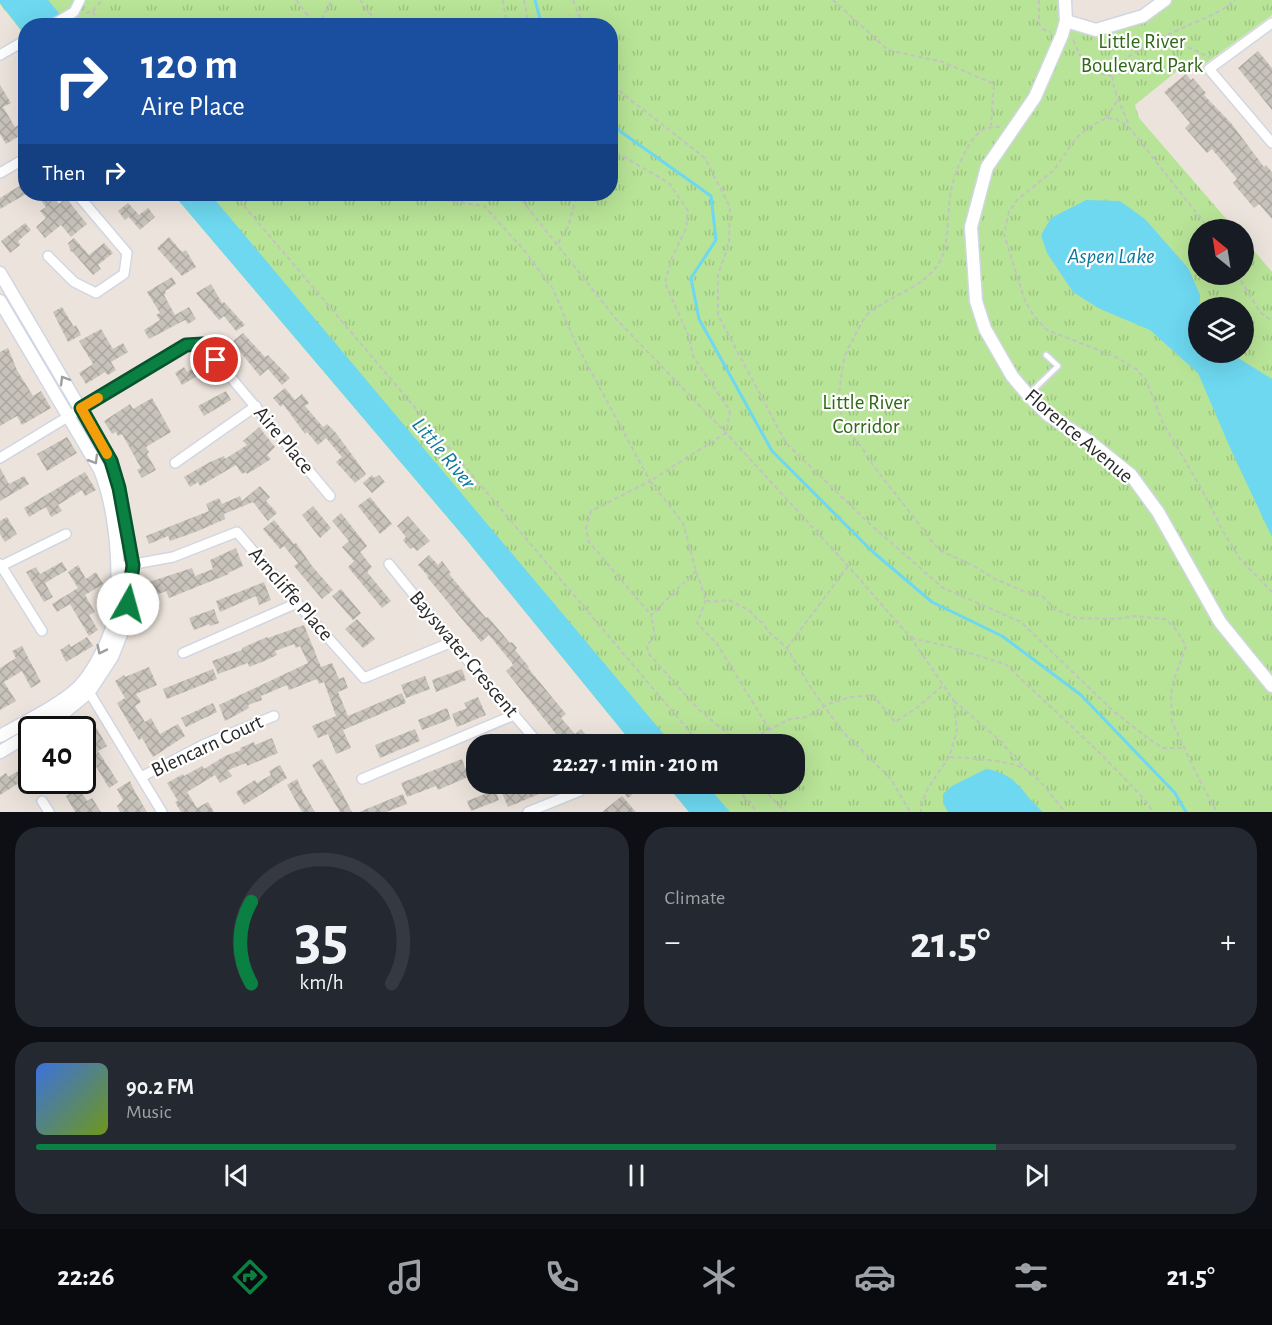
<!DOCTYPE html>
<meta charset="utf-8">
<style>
body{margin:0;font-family:"Alegreya Sans",sans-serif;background:#242831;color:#f1f3f6;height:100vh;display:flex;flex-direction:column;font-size:22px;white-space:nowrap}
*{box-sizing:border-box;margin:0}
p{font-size:20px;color:#9ea1a6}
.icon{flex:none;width:33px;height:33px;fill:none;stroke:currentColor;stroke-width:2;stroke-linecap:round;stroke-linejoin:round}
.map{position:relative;height:812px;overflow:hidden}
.drawer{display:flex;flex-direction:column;gap:15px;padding:15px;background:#0d0f14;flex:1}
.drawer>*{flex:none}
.guide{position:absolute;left:18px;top:18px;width:600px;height:183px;border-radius:24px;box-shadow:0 6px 24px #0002;background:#1a4fa0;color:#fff;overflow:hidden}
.needle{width:39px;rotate:330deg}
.fabs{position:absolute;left:1188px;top:219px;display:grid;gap:12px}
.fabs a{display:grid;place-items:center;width:66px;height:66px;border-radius:50%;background:#171b24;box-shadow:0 6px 24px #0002;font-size:30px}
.speed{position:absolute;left:18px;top:716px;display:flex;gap:12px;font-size:30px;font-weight:700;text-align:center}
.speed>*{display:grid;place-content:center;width:78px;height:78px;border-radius:50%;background:#171b24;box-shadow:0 6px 24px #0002;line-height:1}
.speed .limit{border:3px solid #111;border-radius:9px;background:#fff;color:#111}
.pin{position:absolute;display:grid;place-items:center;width:51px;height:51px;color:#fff;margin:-26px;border:3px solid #fff;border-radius:50%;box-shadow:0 2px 6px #0007}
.me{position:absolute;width:66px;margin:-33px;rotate:7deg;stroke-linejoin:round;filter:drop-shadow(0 0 4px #0008)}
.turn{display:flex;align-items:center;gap:21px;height:126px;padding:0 24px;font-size:27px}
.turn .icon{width:78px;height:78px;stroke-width:2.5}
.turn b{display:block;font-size:42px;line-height:51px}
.then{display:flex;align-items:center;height:57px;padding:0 24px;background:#0003;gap:12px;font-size:22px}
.big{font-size:45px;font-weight:700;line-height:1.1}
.drawer .tile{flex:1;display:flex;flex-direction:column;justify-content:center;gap:9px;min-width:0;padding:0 21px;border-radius:24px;background:#242831}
.drawer .dial{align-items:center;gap:0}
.dial svg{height:156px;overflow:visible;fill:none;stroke:#363941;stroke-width:7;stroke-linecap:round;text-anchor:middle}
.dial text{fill:#f1f3f6;stroke:none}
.song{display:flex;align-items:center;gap:18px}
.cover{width:72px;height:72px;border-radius:9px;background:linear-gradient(135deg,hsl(220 70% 55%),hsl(80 70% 35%))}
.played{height:6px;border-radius:3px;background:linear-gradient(90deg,#0b8043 80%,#363941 80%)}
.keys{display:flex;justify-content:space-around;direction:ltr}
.heat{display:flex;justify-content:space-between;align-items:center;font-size:33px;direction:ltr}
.drawer .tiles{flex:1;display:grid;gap:15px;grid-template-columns:1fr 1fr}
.tile:last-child{grid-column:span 2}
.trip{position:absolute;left:466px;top:734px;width:339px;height:60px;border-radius:24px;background:#171b24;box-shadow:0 6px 24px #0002;font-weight:700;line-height:60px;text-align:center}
.tab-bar{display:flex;height:96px;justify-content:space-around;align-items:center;background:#090b0e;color:#9ea1a6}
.tab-bar .icon{width:42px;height:42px}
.tab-bar .current{color:#0b8043}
.tab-bar b{font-size:27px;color:#f1f3f6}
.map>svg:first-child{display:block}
.grass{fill:url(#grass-tufts);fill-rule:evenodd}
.water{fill:#6dd8f0}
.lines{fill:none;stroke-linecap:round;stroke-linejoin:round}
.stream{stroke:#6dd8f0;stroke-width:3}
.building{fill:url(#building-cross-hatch)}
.lane-casing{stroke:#d1d6e3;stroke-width:8}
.street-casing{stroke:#d1d6e3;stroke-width:12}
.secondary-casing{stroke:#d1d6e3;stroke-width:15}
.path{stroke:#c3c3c3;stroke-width:2;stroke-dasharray:4.5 3;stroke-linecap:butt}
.lane{stroke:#fff;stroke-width:4.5}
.street{stroke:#fff;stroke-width:9}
.secondary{stroke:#fff;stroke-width:12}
.oneway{stroke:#9f9f9f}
.route-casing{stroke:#07532c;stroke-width:15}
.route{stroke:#0b8043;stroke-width:10}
.slow{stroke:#f59e0b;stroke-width:10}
.labels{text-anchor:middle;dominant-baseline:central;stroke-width:4.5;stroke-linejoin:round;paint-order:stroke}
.park-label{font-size:21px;fill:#306819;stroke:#fff}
.street-label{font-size:21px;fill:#2a2a2a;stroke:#fff}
.water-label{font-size:22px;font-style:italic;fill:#0b779d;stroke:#fff}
</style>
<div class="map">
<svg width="1272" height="812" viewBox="0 0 1272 812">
<defs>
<pattern id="grass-tufts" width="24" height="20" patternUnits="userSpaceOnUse" patternTransform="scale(1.5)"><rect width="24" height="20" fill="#b8e497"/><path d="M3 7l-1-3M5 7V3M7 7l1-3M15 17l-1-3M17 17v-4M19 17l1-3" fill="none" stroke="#9ec482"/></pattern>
<pattern id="building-cross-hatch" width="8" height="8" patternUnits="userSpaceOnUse" patternTransform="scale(1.5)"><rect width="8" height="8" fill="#c7c2ba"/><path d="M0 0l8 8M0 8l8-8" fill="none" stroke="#aba7a0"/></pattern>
</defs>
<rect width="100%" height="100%" fill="#ece4dc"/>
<!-- grass -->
<path class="grass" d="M0,0H1065L1066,21L1096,30L1143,16L1165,0H1272V15L1202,66L1182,67L1135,105L1139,118L1235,229L1198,230V274H1244V239L1272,272V812H689L665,783H795V744H633L465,538L173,194H610V26H26L25,36L0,4ZM1198,308H1244V352H1198Z"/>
<!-- water -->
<path class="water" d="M0,0H48L69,25L26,26L25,35L0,3Z
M173,194H210L672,744H633L465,538Z
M1086,200L1120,201L1145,219L1188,268L1200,295L1198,352L1230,353L1272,379V537L1231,450L1198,373L1150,330L1098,308L1073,292L1047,253L1041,235L1051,218Z
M986,769C1018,774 1020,792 1043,812H948L943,803V794L952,786Z
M665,783H705L730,812H689Z"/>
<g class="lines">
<!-- stream -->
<path class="stream" d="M535,0L542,26
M610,124L711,196L716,240L691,278L699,319L772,451L873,552L932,602L1002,636L1081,695L1175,793L1186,812"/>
</g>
<!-- building -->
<path class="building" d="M1258,51L1272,68V110L1238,68Z
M1186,74L1191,80L1193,78L1206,93L1204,95L1231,123L1264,167L1266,165L1272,172V219L1259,204L1254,208L1233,183L1237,179L1212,149L1207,153L1185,128L1190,123L1164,92Z
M0,85L11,103L3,107L15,127L26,121V132L6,144L0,134Z
M26,182V194L0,209V198Z
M36,194H50L59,204L66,198L87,224L71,237L61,225L45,238L36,227L46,218L40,211L46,207Z
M128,203L139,215L148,208L155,217L140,230L129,217L125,220L118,211Z
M25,223L31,230L18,241L20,245L10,253L1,241Z
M169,237L182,252L186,250L196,267L182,276L157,248Z
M74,238L89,255L104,243L113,253L98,265L101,269L93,275L72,251L71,252L68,243Z
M172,277L176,284L165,291L166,293L164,295L175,315L189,307L196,319L188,324L185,320L149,339L144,330L160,320L156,315L160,313L147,292Z
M211,284L222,303L224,302L245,325L236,331L224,316L219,320L196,293Z
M62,307L74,327L76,325L81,335L68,342L53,312Z
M101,329L113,349L123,343L128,352L111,362L116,370L108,375L105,372L86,384L79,373L93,364L79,341Z
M243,333L265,357L268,355L290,378L282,385L268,369L260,376L232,342Z
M8,348L17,370L33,396L41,391L51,408L22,425L17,416L0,426V352Z
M204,362L211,374L202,379L199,375L182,385L175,373L184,367L187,372Z
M285,388L295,400L302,394L309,403L305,406L323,427L327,424L336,433L366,474L355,483L336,462L342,457L326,438L318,445L307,432L305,434L283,404L281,407L273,398Z
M226,391L231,400L204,416L198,406Z
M152,398L171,432L146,447L149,452L147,454L156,470L142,478L137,470L141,468L122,434L118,436L116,432L112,434L104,421L130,404L133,409Z
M259,427L275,447L267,455L271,459L247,474L246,472L242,474L236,465L200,486L198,482L190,487L184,477L210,462L224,456L225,459L247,445L243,441Z
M67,437L77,453L47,471L37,454Z
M0,468L9,484L24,476L29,484L0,501Z
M85,472L96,490L85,496L82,490L58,505L62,511L51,517L46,507L29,517L24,508Z
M372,475L374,478L379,475L385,482L372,493L363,483Z
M260,486L270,497L266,501L277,513L268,521L253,502L224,514L225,519L198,531L170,541L168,536L149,544L146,536L209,511L206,504L219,498L222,504L240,496L242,501Z
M370,497L392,524L380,534L358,506Z
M313,506L331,528L320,538L302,515Z
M341,513L367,546L360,552L372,567L367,572L391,601L382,608L348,567L354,561L342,547L349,541L332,521Z
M408,516L430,541L417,551L413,547L410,549L403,540L406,537L397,526Z
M7,517L17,534L5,542L0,534V521Z
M274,520L294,544L296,543L312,566L333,590L322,599L294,566L298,563L284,546L280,549L263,529Z
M236,548L243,566L228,573L229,574L169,598L166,591L151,597L146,583L192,568L195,576L213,569L210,560Z
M429,555L438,565L442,561L451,573L449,574L486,618L488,617L510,643L512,642L517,648L515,650L529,667L528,668L566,714L561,718L575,734L581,729L594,744H564L506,671L513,665L512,663L489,635L481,642L427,577L428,576L418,565Z
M62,562L67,570L45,583L53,597L44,602L26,572L36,567L40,574Z
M78,565L86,579L96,572L103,584L85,595L95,612L89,615L98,630L89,636L70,604L57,612L52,604L78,588L68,572Z
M264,582L271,600L259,605L256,596L220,612L216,601Z
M341,589L361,613L353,620L332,596Z
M214,609L219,623L210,626L209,624L194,630L189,618Z
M357,619L375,639L363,648L345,629Z
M304,625L321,667L332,663L339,679L344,677L348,688L338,692L348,716L402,693L406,703L343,730L351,748L336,754L328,734L318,738L312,726L336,716L324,682L319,684L317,679L289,690L287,685L261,696L262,700L248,705L249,708L225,721L219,705L308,663L300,646L296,648L294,644L275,651L277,655L262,662L249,667L248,663L218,674L212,661L242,650V648L267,637L268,638Z
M87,637L93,646L66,662L60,650L69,644L71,647Z
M22,646L41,682L31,688L22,671L4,682L16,701L0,710V668L16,658L12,651Z
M149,667L157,685L136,694L141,702L135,706L145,722L151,718L160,734L178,724L185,736L153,757L142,738L139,740L131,727L117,703L125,698L115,681L124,675L125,677Z
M213,669L217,679L167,699L163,689Z
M462,669L466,680L436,692L432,680Z
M425,676L430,689L406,698L401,685Z
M478,697L486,715L457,727L452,714L467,708L464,703Z
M213,703L217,712L186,727L181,718Z
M447,708L451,719L422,730L418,720Z
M90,717L107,746L98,751L118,782L109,788L82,743V729H70Z
M415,729L420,741L380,758L375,745Z
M272,738L278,753L247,766L246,763L228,770L232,776L220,783L215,775L187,792L197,808L208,802L214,812H181L175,802L178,801L167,783L183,774L184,776L202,766L204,769L225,756L241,750L240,748L254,742L255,745Z
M322,759L341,791L352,812H340L312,765Z
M462,759L465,768L477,763V773L438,790L436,786L407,797L401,783Z
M280,765L287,778L244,805L236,792L255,780L257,783L271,775L269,771Z
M25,767L30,776L0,795V777L6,773L8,777Z
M297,779L303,792L315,812H302L287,785Z
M130,781L134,790L147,812H120L117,806L123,800L117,789Z
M515,783H565L508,807L502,793L517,787Z
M615,783H646L628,798Z
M79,788L87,801L92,798L101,812H75L66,796Z
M495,790L499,800L471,811L467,801Z
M403,794L407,804L386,812H359Z
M622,796L636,812H602Z"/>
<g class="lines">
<defs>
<path id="lane" d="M1030,393L1058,366L1046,355"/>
<path id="street" d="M1272,23L1209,69L1272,143
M50,26L74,12L80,0
M0,55L26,40
M0,173L26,158
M48,256L74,282L96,293L124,274L127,253L77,194
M0,458L186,345L203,344L330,496
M175,463L256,406
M0,564L42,631
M389,564L452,642L539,744
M1,566L66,534
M118,567L173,557L237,532L297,603L364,678L452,642
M183,653L297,603
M86,687L162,812
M141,777L205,744L274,716
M362,779L514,715
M42,801L49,812
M528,812L580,791L573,783"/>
<path id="secondary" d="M1065,0L1066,21L1062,35L1035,97L987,167L971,227L976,301L985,329L1012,376L1028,395L1048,415L1090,442L1131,475L1158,512L1220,622L1272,686
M1066,21L1096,30L1143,16L1165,0
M0,273L111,461L119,488L133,565L125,624L112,657L89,692L61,715L38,729
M0,301L100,470C117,512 122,580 113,624C108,642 96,666 84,681C69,701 23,723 0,736
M0,752L32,733"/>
</defs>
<!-- lane casing -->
<use href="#lane" class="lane-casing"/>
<!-- street casing -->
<use href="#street" class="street-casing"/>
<!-- secondary casing -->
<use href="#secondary" class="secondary-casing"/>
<!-- path -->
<path class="path" d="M296,0L316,26
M360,0L379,26
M503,0L507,26
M524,0L529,26
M573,0L583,26
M833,0L888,50L943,62L994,84L991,126
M1039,0V24L1042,29L1051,32
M93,11L98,26
M86,13L93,11L102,0
M318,26L332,0
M1073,40C1083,63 1087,71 1112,76
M1159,40L1177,42L1209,57
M610,79L618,90L705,158L730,207L729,244L718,274V315L786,443L871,525L943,588L1021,622L1111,709L1146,737L1163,748H1185
M1106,118L1119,98
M1128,123C1124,112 1110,85 1113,75C1121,49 1196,24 1220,11C1226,8 1230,4 1235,0
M1000,127C983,126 976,133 968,147C959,163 952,180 950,198C947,217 949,239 942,257C931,284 895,294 874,309C864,315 858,329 853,339C850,345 845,353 844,360C840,388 833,409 851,434C858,445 867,452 872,464L939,550L974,566L995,579L1023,591L1043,597L1055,609L1076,618L1116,619L1135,616L1165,619L1175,628L1186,646L1173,683L1171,694L1172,722L1199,779L1217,812
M610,149L669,183L688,211L686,229L672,257L665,283L689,337L693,356L730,411L726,433L650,481L683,523L696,571L706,600L711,602L729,600L750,611L758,620L763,623L768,631L787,648L811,688L842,731L891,779L910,812
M234,194L700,744
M425,194L430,198L484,206L524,250L553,289L575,342L650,481L591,511L586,529L589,542L651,615
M517,194L616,319L726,433L848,566L911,638L954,701L957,731L949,757L928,788L921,804V812
M1210,230L1128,126L1116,119L1106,118L1091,126L1076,138L1054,170L1017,200L1009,212L1004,234L1024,298L1033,315L1047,330L1116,357L1136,369L1146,380L1163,423L1201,488L1224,533L1240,559L1272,592
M558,243L568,227L576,198V194
M1237,274L1260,312L1272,321
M696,571L651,615L655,636L647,645L648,653L698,709L740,744
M706,600L697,623L717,644L769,729
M911,638L947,646L1005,664L1102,755L1145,800L1153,812
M787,648L848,566
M954,701L996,737L1024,767
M741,744L790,719L807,717L828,704L851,697L873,695L895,722L918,707L943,685
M950,757C969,758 1006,760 1023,768C1036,773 1056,801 1065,812
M733,783L757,812
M758,783L785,812
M43,792L44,780"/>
<!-- lane -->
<use href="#lane" class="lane"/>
<!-- street -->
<use href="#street" class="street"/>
<!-- secondary -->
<use href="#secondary" class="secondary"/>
</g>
<!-- one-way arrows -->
<defs><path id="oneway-chevron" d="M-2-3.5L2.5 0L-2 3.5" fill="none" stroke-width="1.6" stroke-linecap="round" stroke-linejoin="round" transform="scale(1.5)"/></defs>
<g class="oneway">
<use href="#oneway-chevron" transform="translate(64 380) rotate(-121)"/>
<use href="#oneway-chevron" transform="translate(94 460) rotate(59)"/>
<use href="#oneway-chevron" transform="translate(101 650) rotate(116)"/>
</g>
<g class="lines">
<defs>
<path id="route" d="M128,604L133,565L119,488L111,461L81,408L186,345L203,344L216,360"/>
</defs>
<!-- route casing -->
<use href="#route" class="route-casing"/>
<!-- route -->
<use href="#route" class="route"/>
<!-- slow -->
<path class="slow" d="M98,398L81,408L107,454"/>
</g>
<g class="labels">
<!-- park labels -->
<g class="park-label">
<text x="1142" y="41">Little River<tspan x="1142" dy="24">Boulevard Park</tspan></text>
<text x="866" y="402">Little River<tspan x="866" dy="24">Corridor</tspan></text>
</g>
<!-- street labels -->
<g class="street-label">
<text transform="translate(1079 436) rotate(40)">Florence Avenue</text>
<text transform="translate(284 440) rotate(50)">Aire Place</text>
<text transform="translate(291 594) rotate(49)">Arncliffe Place</text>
<text transform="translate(464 654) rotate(50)">Bayswater Crescent</text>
<text transform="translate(207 746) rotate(-25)">Blencarn Court</text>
</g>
<!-- water labels -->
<g class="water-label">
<text x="1111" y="256">Aspen Lake</text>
<text transform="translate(444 453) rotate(50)">Little River</text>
</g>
</g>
</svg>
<div class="fabs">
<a><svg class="needle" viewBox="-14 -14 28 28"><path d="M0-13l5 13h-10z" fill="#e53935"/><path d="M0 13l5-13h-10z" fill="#9ea1a6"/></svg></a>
<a><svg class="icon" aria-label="layers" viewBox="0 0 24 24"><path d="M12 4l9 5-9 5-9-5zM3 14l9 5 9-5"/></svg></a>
</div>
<div class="speed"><div class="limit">40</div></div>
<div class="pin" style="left:216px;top:360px;background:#d93025"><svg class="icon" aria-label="arrive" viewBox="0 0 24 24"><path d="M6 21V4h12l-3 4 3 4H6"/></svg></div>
<svg class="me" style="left:128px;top:604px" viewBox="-20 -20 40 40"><circle r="19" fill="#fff"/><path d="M0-13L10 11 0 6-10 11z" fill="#0b8043"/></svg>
<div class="trip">22:27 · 1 min · 210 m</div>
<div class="guide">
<div class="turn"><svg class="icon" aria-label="right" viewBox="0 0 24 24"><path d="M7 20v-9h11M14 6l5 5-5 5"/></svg><div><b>120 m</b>Aire Place</div></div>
<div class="then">Then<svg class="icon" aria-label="right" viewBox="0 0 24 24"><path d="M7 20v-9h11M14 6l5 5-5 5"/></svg></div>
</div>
</div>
<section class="drawer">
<div class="tiles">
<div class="tile dial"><svg viewBox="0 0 100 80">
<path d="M14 69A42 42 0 1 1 86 69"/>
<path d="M14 69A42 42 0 0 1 14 27" stroke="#0b8043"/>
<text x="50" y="56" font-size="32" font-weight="700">35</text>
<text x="50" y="72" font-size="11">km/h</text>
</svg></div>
<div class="tile"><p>Climate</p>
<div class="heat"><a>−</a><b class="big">21.5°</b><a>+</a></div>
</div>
<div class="tile">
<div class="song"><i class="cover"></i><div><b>90.2 FM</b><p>Music</p></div></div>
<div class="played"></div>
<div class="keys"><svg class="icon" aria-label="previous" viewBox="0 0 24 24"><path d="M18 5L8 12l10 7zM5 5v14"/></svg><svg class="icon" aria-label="pause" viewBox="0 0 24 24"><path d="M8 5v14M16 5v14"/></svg><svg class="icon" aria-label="next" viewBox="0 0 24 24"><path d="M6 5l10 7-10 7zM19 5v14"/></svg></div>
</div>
</div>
</section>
<nav class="tab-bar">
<b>22:26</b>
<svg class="icon current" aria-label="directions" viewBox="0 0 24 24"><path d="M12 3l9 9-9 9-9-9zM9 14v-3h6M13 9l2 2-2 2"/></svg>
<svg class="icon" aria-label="music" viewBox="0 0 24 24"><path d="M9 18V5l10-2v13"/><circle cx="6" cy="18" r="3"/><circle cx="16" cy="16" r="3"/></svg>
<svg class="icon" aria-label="phone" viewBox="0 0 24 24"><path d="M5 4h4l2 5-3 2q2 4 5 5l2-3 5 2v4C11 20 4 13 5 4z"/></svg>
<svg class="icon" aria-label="climate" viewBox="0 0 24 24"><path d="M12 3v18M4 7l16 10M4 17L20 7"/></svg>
<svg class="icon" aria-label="car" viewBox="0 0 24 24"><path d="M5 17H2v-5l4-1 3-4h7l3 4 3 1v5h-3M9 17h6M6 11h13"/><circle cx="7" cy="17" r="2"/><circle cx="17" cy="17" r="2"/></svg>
<svg class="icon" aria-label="filters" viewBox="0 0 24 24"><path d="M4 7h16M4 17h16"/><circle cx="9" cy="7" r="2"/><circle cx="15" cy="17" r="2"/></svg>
<b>21.5°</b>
</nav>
